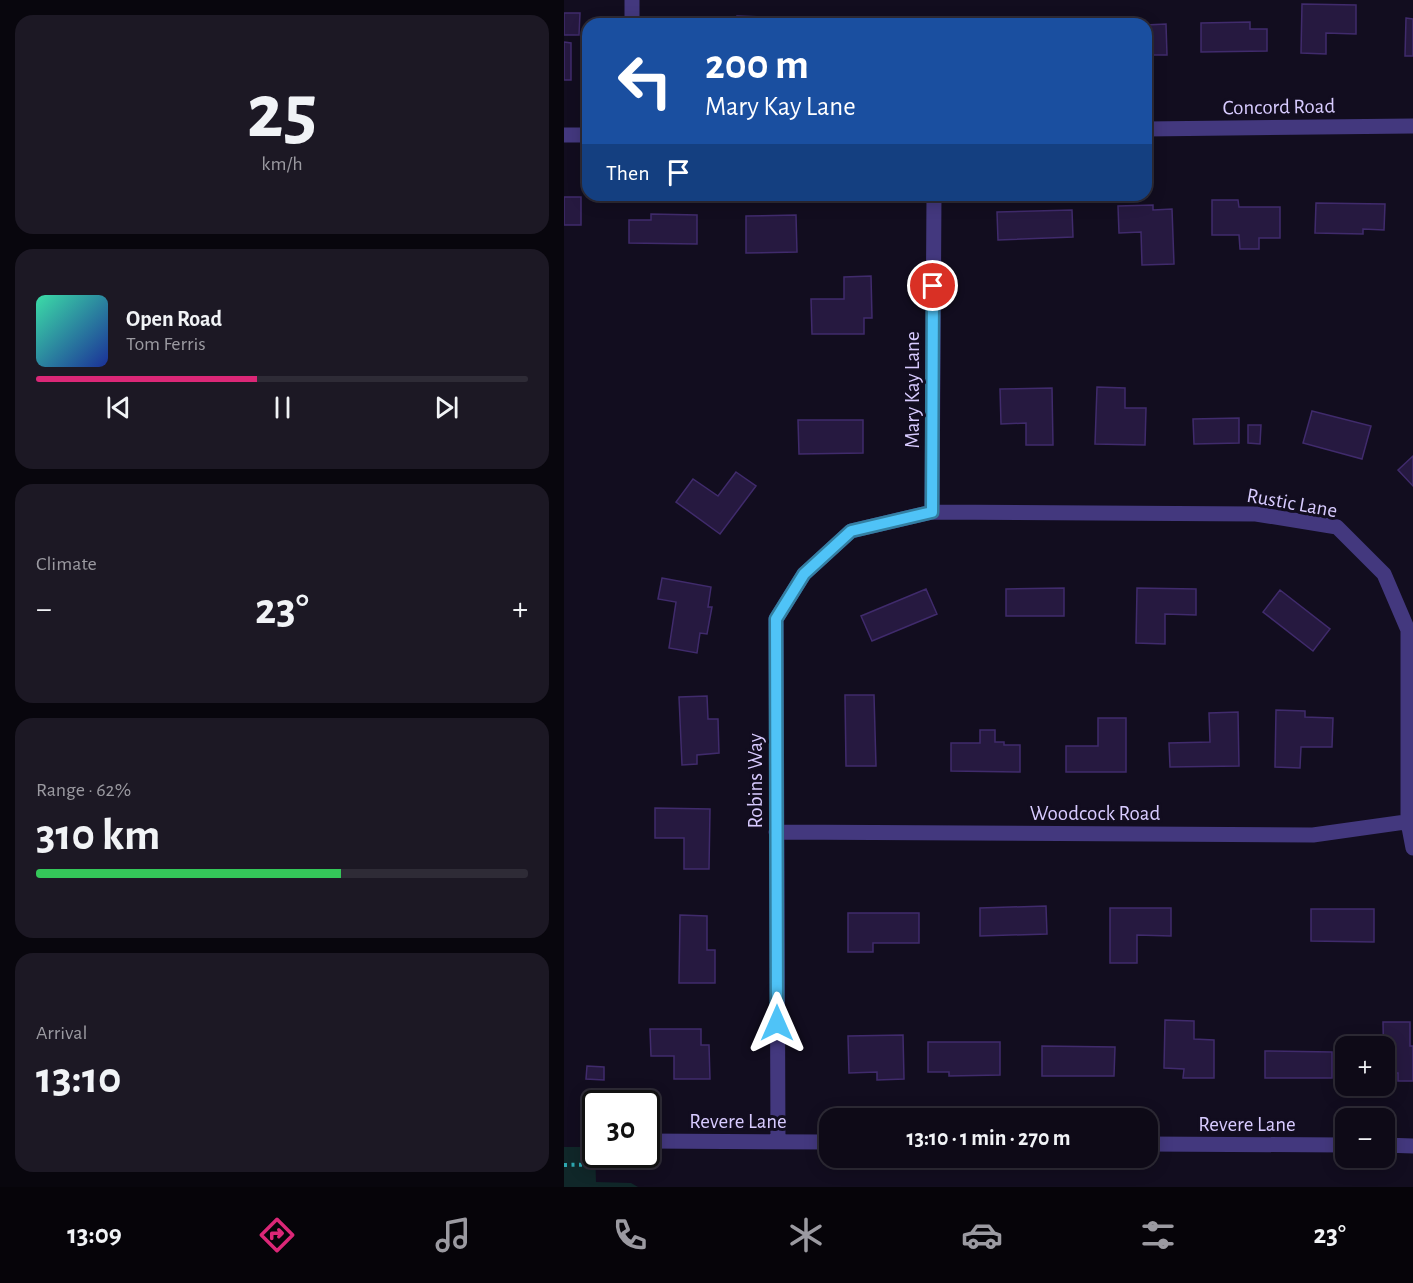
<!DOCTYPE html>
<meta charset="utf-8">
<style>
body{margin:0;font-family:"Alegreya Sans",sans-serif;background:#1c1824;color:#f1f3f6;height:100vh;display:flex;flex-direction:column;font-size:22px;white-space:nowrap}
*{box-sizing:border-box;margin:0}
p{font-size:20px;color:#9b9aa1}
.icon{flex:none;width:33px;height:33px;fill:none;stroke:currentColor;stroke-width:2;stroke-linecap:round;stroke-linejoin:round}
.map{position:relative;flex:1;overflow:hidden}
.panel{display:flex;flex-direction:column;gap:15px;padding:15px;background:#08060d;width:564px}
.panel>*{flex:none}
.top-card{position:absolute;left:18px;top:18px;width:570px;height:183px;border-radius:18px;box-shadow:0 3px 15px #0003,0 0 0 2px #2e2b36;background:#1a4fa0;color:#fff;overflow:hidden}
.tools{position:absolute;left:771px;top:1036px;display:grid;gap:12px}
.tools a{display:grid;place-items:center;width:60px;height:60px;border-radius:12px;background:#0e0a17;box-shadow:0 3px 15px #0003,0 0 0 2px #2e2b36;font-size:30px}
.speed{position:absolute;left:18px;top:1090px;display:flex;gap:12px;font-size:30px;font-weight:700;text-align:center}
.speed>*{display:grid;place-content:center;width:78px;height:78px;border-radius:50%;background:#0e0a17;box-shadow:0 3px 15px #0003,0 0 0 2px #2e2b36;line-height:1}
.speed .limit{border:3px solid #111;border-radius:9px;background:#fff;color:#111}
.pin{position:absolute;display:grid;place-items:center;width:51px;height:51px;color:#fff;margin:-26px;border:3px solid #fff;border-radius:50%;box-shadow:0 2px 6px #0007}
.me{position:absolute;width:66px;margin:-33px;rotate:0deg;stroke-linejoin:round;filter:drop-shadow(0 0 4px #0008)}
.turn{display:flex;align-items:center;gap:21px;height:126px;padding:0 24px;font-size:27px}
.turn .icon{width:78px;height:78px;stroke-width:2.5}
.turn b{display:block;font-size:42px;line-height:51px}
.then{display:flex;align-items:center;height:57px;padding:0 24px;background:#0003;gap:12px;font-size:22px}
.big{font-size:45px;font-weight:600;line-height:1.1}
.panel .tile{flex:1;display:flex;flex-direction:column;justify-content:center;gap:9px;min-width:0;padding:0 21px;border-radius:18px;background:#1c1824}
.panel .dial{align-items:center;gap:0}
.dial b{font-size:78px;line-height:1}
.song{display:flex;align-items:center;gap:18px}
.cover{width:72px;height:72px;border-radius:9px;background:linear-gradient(135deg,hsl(160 70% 55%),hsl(230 70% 35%))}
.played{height:6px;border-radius:3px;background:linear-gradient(90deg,#db2777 45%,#2e2b36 45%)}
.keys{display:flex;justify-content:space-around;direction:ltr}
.heat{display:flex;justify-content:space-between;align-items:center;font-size:33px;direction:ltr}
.charge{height:9px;border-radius:4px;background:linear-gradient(90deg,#34c759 62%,#2e2b36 0)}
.trip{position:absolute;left:255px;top:1108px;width:339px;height:60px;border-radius:18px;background:#0e0a17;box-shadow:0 3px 15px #0003,0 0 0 2px #2e2b36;font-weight:600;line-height:60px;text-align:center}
.dock{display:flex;height:96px;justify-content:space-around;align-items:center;background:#060409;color:#9b9aa1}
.dock .icon{width:42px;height:42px}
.dock .active{color:#db2777}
.dock b{font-size:27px;color:#f1f3f6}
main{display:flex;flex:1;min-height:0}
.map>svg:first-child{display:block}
.green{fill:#102729}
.building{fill:#261940;stroke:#402b6c;stroke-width:1.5}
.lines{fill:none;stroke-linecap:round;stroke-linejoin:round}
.path{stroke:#2ea7b0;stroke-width:4;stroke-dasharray:3 4.5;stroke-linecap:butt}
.minor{stroke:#43387e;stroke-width:15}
.route-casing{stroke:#337fa1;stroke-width:15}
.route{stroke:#4fc3f7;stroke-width:10}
.labels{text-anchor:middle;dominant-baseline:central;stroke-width:6;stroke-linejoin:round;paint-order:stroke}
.street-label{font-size:21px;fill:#d8cbff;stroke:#120d1f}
</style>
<main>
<section class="panel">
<div class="tile dial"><b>25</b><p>km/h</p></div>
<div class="tile">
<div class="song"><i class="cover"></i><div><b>Open Road</b><p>Tom Ferris</p></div></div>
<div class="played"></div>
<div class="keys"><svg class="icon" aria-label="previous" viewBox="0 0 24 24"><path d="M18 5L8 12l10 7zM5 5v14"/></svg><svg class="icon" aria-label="pause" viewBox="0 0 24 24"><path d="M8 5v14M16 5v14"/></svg><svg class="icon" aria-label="next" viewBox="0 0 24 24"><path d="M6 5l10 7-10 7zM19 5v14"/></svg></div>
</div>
<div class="tile"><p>Climate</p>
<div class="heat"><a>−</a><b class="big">23°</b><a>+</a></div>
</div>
<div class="tile"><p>Range · 62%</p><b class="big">310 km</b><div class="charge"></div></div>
<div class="tile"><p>Arrival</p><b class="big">13:10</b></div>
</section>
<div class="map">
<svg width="849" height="1187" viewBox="0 0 849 1187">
<rect width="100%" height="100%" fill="#120d1f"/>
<!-- green -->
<path class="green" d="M0,1147H31L32,1182L67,1183L74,1187H0Z"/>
<!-- building -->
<path class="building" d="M738,4L792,5V34L762,33V54L737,53Z
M0,13H16L15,35H0Z
M173,16L200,17V24H173Z
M842,18L849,19V56H841Z
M686,22V29H703V51L637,52V23Z
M602,24L603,55H582V25Z
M0,42L7,43V80H0Z
M0,197H17V225H0Z
M648,200H674L675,207H716V238H695V249H676L675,235H648Z
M752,203L821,204L820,230L799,229V234L751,233Z
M589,205V210L608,209L610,264L578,265L577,232L555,233L554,206Z
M508,210L509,237L434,240L433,212Z
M87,214L133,215V244L65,243V220H87Z
M232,215L233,252L182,253V216Z
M307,276L308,318H300V334H248L247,299H280V277Z
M533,387L561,388V408H582L581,445L531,444Z
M488,388L489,445H462V423L437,424L436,389Z
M748,411L807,426L798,459L739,443Z
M675,418V443L630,444L629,419Z
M234,420H299V453L235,454Z
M684,425H697L696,444L684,443Z
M849,456V486L834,470Z
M172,472L192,486L156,534L112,502L129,479L154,496Z
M98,578L147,587L144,607H148L143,634L136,633L133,653L105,648L112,602L94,599Z
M500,588V616H442V589Z
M573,588L632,589V615L601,614V644L572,643Z
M362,589L373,614L308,641L297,616Z
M716,590L766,629L749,651L699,612Z
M281,695H310L312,766H282Z
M143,696L144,719H154L155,753L133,755V764L118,765L115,697Z
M712,710L741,711V717L769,718L768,747H737L736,768L711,767Z
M674,712L675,766L606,767L605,743L646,742L645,713Z
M534,718H562V772H502V746H534Z
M416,730H431V742H440V745H456V772L387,771V743H416Z
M91,808L146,809L145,869H120V838H91Z
M482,906L483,934L416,936V908Z
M546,908H607V936L573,935V963H546Z
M747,909H810V942L747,941Z
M284,913H355V943H309V952H284Z
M116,915L143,916V950H151V983H115Z
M601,1020L630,1021V1039L650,1040V1078H619L620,1069L600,1068Z
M819,1022H846V1046H849V1081H834V1073H820Z
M86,1029H137V1045H145L146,1079H110V1056H87Z
M339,1035L340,1079L313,1080V1072L285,1073L284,1036Z
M364,1042H436V1075L385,1076V1072H364Z
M478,1046L551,1047L550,1076H478Z
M701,1051L768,1052V1078H701Z
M23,1066L40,1067V1080L22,1079Z"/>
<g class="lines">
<!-- path -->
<path class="path" d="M0,1165L51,1164L58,1163L64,1155"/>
<!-- minor -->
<path class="minor" d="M68,0V24
M582,129L849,126
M0,135H24
M368,512L370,195
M212,832L749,835L849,821
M82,1141L266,1142
M214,1142L212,619L240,574L287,531L368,512L692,514L773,527L820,574L844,630V822L849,848
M584,1144L782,1145
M820,1145L849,1146"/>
</g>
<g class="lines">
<defs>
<path id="route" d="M213,1023L212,619L240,574L287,531L368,512L369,286"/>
</defs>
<!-- route casing -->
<use href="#route" class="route-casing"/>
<!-- route -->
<use href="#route" class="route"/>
</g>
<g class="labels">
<!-- street labels -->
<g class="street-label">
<text transform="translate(715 107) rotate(-1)">Concord Road</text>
<text transform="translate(348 390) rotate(-90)">Mary Kay Lane</text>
<text transform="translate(728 503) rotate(10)">Rustic Lane</text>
<text transform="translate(191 781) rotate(-90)">Robins Way</text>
<text x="531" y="813">Woodcock Road</text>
<text x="174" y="1121">Revere Lane</text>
<text x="683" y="1124">Revere Lane</text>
</g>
</g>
</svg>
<div class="tools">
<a>+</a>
<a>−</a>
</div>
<div class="speed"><div class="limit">30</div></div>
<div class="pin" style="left:369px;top:286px;background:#d93025"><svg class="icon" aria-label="arrive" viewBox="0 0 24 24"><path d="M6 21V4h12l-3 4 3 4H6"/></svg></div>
<svg class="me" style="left:213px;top:1023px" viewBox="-20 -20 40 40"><path d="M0-17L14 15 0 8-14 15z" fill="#4fc3f7" stroke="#fff" stroke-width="4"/></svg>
<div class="trip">13:10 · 1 min · 270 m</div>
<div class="top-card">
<div class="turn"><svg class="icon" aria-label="left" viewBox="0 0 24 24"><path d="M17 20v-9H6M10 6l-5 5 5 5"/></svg><div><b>200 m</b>Mary Kay Lane</div></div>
<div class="then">Then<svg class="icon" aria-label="arrive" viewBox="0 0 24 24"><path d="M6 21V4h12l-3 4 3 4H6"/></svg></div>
</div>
</div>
</main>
<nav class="dock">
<b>13:09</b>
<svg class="icon active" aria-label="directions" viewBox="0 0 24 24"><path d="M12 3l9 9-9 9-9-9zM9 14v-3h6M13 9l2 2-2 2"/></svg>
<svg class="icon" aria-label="music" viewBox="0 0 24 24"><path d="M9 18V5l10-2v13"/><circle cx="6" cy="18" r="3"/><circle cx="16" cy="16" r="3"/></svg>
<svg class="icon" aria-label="phone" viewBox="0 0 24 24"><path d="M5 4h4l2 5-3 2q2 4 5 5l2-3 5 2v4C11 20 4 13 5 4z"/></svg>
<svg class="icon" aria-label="climate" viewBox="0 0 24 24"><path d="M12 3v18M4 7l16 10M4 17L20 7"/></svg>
<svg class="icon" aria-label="car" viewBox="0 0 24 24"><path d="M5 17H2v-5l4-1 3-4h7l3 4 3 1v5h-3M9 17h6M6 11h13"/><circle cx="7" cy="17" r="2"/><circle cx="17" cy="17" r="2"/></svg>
<svg class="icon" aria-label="filters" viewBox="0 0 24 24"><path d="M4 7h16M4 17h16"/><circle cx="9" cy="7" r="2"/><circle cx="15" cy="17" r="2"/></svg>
<b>23°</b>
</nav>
